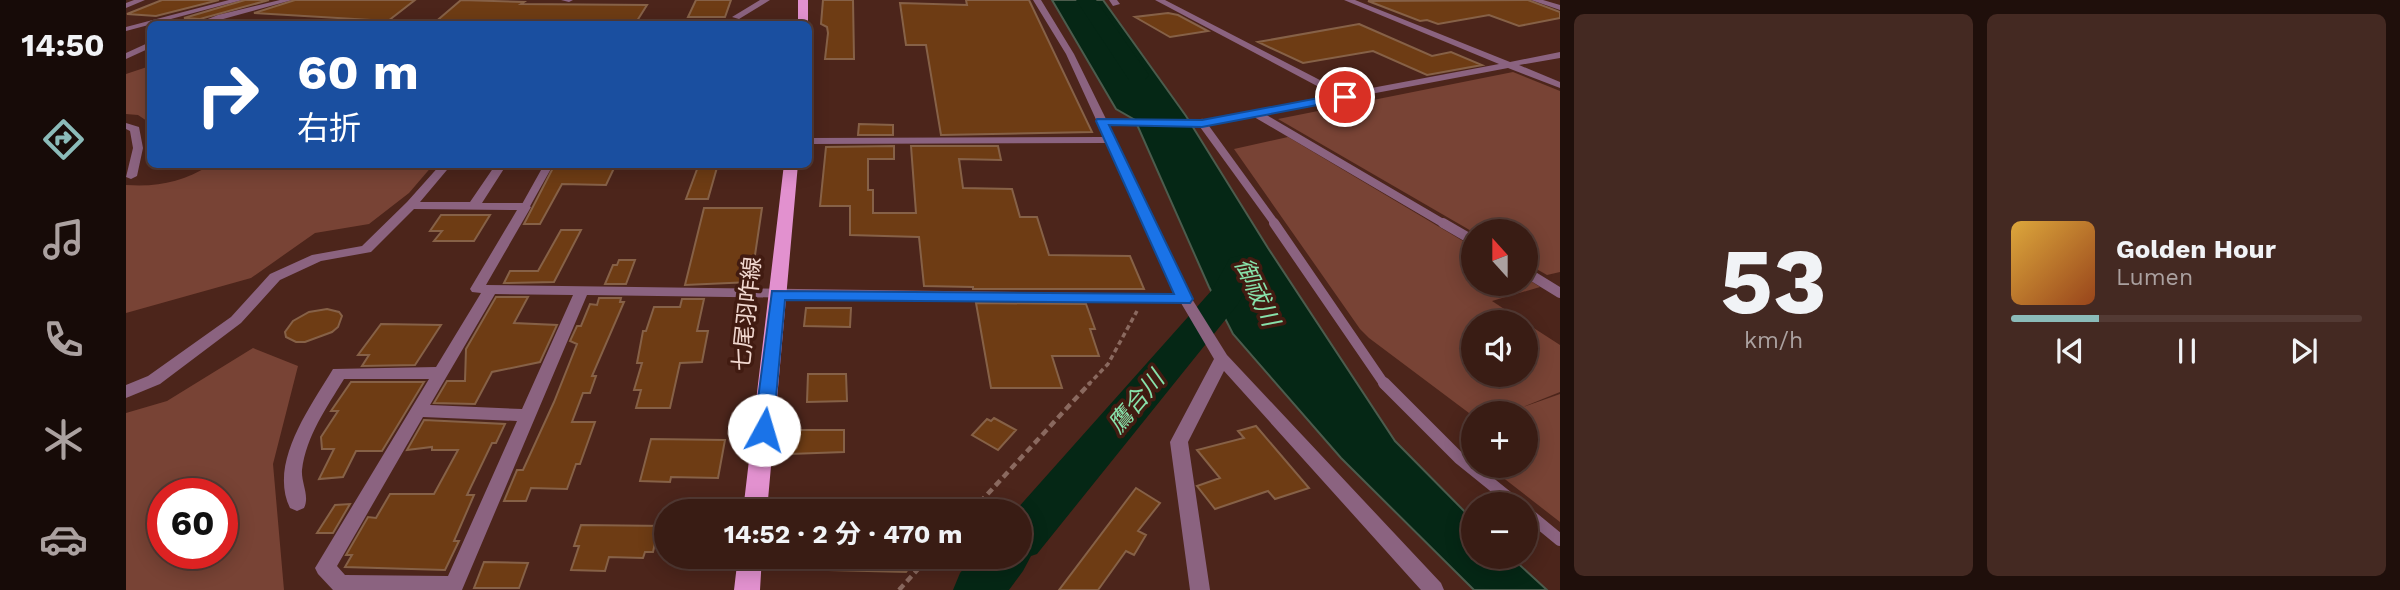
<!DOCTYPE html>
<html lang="ja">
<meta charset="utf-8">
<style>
body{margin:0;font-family:"Work Sans","Noto Sans JP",sans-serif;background:#442922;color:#f1f3f6;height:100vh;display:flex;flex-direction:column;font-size:26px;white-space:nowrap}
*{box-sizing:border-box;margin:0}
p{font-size:23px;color:#aba1a0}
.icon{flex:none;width:38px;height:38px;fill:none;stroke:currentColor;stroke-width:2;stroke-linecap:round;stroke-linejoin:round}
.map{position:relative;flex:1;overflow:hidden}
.sheet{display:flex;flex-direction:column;gap:14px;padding:14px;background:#1f0f0b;width:840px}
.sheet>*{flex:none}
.top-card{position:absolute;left:21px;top:21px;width:665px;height:147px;border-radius:10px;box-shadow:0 4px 18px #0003,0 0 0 2px #533a34;background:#1a4fa0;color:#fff;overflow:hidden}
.needle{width:46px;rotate:339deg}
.controls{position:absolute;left:1335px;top:219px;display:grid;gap:14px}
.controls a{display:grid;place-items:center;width:77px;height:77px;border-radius:50%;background:#391c14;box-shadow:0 4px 18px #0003,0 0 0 2px #533a34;font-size:35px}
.speed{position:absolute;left:21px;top:478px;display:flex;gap:14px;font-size:35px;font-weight:700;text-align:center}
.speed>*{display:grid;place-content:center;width:91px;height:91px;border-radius:50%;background:#391c14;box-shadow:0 4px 18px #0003,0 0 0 2px #533a34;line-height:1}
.speed .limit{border:10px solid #d22;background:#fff;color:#111}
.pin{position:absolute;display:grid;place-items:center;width:60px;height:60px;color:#fff;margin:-30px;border:4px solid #fff;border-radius:50%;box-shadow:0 2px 7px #0007}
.me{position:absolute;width:77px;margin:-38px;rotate:6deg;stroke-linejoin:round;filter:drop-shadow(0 0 5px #0008)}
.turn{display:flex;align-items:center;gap:24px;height:147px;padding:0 35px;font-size:32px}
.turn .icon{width:91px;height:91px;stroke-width:2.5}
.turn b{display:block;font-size:49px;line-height:60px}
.sheet .card{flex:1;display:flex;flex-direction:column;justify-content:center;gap:10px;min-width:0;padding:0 24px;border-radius:10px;background:#442922}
.sheet .dial{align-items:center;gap:0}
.dial b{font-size:91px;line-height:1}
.song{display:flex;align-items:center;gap:21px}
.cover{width:84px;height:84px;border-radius:10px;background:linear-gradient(135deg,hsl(40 70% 55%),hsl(20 70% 35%))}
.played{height:7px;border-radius:4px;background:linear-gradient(90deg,#8bbbb9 25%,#533a34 25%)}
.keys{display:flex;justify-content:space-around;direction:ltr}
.sheet .tiles{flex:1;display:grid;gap:14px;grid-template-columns:repeat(2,1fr)}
.trip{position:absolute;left:528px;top:499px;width:378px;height:70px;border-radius:35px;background:#391c14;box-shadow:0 4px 18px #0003,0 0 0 2px #533a34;font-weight:700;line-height:70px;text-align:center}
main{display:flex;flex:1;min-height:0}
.menu{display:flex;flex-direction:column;width:126px;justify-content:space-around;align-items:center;background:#170b08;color:#aba1a0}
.menu .icon{width:49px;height:49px}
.menu .on{color:#8bbbb9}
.menu b{font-size:32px;color:#f1f3f6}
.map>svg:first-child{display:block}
.green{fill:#784335;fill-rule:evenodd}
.water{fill:#052715;stroke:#4c5c4d;stroke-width:2}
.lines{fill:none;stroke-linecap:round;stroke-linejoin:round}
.river{fill:#052715;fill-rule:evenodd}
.building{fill:#6e3c14;stroke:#866147;stroke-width:2}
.path-far1{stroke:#8a695f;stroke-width:3.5;stroke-dasharray:5 3.5;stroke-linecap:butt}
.path{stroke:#8a695f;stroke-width:4.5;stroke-dasharray:7 4.5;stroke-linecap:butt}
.service-far2{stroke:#8b6380;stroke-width:8}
.service-far1{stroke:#8b6380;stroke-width:10}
.service{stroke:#8b6380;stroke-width:12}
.minor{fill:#8b6380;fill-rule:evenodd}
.tertiary{fill:#8b6380;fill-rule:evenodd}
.primary{fill:#e291cf;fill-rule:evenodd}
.route{fill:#1a73e8;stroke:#114b97;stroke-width:2}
.labels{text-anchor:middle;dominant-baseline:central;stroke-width:7;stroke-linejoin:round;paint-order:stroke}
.street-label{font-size:23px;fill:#f1d8d0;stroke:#411b11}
.water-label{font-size:24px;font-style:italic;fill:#88e2ab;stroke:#411b11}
</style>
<main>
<nav class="menu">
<b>14:50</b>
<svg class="icon on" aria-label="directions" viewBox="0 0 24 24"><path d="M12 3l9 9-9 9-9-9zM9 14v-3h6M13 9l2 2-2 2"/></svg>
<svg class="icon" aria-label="music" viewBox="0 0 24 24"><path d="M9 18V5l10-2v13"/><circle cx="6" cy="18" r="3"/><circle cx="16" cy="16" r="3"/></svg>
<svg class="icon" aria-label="phone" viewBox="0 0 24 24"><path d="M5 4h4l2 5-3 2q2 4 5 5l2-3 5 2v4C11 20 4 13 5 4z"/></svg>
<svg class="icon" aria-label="climate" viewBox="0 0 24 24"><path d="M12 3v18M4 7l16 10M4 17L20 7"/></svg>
<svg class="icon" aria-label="car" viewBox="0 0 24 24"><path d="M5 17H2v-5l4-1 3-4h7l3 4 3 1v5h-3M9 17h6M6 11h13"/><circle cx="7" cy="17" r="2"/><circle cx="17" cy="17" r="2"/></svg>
</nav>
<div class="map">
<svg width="1434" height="590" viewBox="0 0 1434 590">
<rect width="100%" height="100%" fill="#4c251b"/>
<!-- green -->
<path class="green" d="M24,66V123L12,115L0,114V74Z
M1387,72L1434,91V272L1421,275L1400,263V231L1347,232L1152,119Z
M1162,137L1347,247L1348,284H1400V278L1414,287L1366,301L1398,322H1348V374H1400V323L1434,345V392L1397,407L1434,394V522L1362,466H1400V413H1348L1347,416L1243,338L1234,329L1108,149Z
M85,165V164L307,165L283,193L243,224L189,233L125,278L0,313V185C34,187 55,182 85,165Z
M127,348L172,366L147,464L158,590H0V413L41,401ZM37,494H96V553H37Z"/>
<!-- water -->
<path class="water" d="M926,0H977L1060,116L1142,248L1269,441L1347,520L1348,556L1385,557L1421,590H1348L1215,458L1107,334L1083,287L1009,120L990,109Z"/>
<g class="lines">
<!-- river -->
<path class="river" d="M950,0H970L1023,75L1019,80H1003Z
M1116,255L1128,258L1133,265L1112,304L911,554L905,556L897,571L883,590H827L834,573L849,556H894V511H889L1086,290L1104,258Z"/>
</g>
<!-- building -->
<path class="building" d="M36,0H93L30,16L1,14Z
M119,0H143L74,19L58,18Z
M169,0H289L262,21L128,13Z
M335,0L398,2L395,4L521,5L509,24H307Z
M570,0H605L599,17H562Z
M697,0H727L728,59H699L702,33L701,27L695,24Z
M840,0H903L966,132L815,135L800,45H780L774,3L841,5Z
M1402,0L1434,12V18L1393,26L1363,15L1312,24L1301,20L1294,21L1242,1Z
M1042,13L1052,15L1082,31L1044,37L1009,17Z
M1233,24L1306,56L1325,52L1356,65L1301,75L1247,51L1177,63L1132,42Z
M733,124L767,125V135H732Z
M768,146V159H742V190H747V213H790L785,146H872L875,160L833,159L837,188L886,189L894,217H911L923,255L1004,256L1018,289H847V287L798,286L793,237L724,235V206H694L700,147Z
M429,164H490L480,185L436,184L414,224H398Z
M573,164H592L582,199H560Z
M578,208H636L625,282L559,285Z
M315,215H364L348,241H308L316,231H304Z
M435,230H455L428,282L378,283L384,271H412Z
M493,260H509L500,284H479L487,265H491Z
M370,297H402L388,323L431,325L414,362L366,372L349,404L308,403L321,381H339L340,349Z
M473,298H495L494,302H498L466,376H470L464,393H457L446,422H469L454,464H450L441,489L405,488L400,501H378L391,470H397L428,402L451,344L444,341L451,326H455L464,304L471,305Z
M556,299H578L571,331H582L576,362L554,363L544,408H510L515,390H508L516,363H511L517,331H520L528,307H554Z
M850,303L960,304L969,329H964L973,356H926L936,388H865Z
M680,308H725L724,327L678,326Z
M201,309L213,312L216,316L212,327L206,332L179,342H170L160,337L159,332L167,321L183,312Z
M255,324L315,325L289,365L236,366L243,355H232Z
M682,374H720L721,401L681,402Z
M225,382H298L256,451H230L217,477L193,479L208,449H196L195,437L212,411H205Z
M868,418L890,430L872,450L846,435L861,419L865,421Z
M298,420L379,424L370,443H366L341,495H348L328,541H333L319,570L219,567L226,555H220L242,517L250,518L264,494H308L332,450H306V447L281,450Z
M1130,426L1183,488L1149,499L1142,491L1089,509L1071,486L1094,478L1071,450L1118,438L1112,431Z
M666,430H718V452L664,454Z
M525,439L599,440L592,478L545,477L544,482L514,481Z
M1010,488L1034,503L1012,531L1020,535L1008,555L1000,551L972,590H933Z
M224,504L207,533H191L209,505Z
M455,525L541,526V543H529L527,552H519L517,558L483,557L479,571L445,570L453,546H448Z
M703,556H791L780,572L703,570Z
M358,562L402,563L393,588H348Z"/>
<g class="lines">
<!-- path-far1 -->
<path class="path-far1" d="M962,385L982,364L1011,311"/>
<!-- path -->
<path class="path" d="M846,511L964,383
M773,590L804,556"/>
<!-- service-far2 -->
<path class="service-far2" d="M1131,114L1320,225
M1076,123L1150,225
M399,207L423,164"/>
<!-- service-far1 -->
<path class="service-far1" d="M1148,223L1259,385
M1317,223L1348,241
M1400,272L1434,293"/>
<!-- service -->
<path class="service" d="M1258,383L1333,458L1390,504
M1400,512L1434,540"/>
<!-- minor -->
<path class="minor" d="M8,0H19L0,8V3Z
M103,0H116L0,31V27Z
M154,0H166L79,24H69L92,15Z
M634,0H644L613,19L606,17Z
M907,0H915L948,54L980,119L1076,120L1208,95L1029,0H1039L1219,93L1373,64L1218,0H1229L1384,62L1434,52V58L1393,65L1434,82V88L1382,68L1076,126L983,125L1066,299L1101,355L1315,583L1318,590H1295L1098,371L1062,442L1084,590H1064L1044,442L1088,359L1055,303L461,295L336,590H207L192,574L189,568L303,379H218C201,407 180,436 176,470C175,483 184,496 178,508L171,511L164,508C142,463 185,406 207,369L310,367L355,293L346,292L344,289L391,210L288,209L245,252L195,261L154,280L115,323L34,384L0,398V385L22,376L105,317L144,274L186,255L236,246L281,202L315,164H326L294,202H344L370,164H381L356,203H399L405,207L360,285L1050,294L981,143L682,144V138L978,137L940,54ZM369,294L447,295L396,409L304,405ZM297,417L391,421L322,576L219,575L211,566Z
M983,0H991L994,4L987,6Z
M1405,0H1417L1434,5V10Z
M24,42V48L0,59V53Z
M0,123L13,127L17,148L11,176L5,179L0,177L7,148L4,131L0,129Z"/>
<!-- tertiary -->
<path class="tertiary" d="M435,0H447L443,2Z"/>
<!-- primary -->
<path class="primary" d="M672,0H682V24H672Z
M658,164H672L641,511H617Z
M612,556H636L634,590H608Z"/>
</g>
<!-- route -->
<path class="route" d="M1219,93L1225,97L1223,99L1076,127L983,125L1067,299L1064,303L659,300L647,430L645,435L638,437L631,435L628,430L646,291L1048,294L970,121L971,119L1076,120Z"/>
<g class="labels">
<!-- street labels -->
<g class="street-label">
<text transform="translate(621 314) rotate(-84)">七尾羽咋線</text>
</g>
<!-- water labels -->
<g class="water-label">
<text transform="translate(1131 292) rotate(65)">御祓川</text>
<text transform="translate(1010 402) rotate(-50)">鷹合川</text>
</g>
</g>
</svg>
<div class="controls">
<a><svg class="needle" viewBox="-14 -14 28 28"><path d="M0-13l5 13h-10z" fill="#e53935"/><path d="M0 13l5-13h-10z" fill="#aba1a0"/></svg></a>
<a><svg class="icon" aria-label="sound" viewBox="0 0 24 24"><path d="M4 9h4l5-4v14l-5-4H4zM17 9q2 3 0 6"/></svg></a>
<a>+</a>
<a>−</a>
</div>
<div class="speed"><div class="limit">60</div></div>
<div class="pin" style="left:1219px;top:97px;background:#d93025"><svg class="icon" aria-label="arrive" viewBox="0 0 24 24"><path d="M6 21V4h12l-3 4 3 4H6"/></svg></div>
<svg class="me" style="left:638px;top:430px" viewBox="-20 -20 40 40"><circle r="19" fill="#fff"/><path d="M0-13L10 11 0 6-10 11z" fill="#1a73e8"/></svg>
<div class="trip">14:52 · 2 分 · 470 m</div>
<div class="top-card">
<div class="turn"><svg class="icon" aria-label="right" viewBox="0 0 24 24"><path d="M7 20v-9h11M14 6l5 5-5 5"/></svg><div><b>60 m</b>右折</div></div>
</div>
</div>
<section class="sheet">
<div class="tiles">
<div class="card dial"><b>53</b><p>km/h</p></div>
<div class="card">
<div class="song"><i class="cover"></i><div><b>Golden Hour</b><p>Lumen</p></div></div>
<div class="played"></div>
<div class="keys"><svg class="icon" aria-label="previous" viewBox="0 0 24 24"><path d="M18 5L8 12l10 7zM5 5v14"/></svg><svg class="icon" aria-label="pause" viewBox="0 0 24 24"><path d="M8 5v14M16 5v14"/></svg><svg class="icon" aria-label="next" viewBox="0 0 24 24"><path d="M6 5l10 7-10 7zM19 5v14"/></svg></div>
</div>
</div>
</section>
</main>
